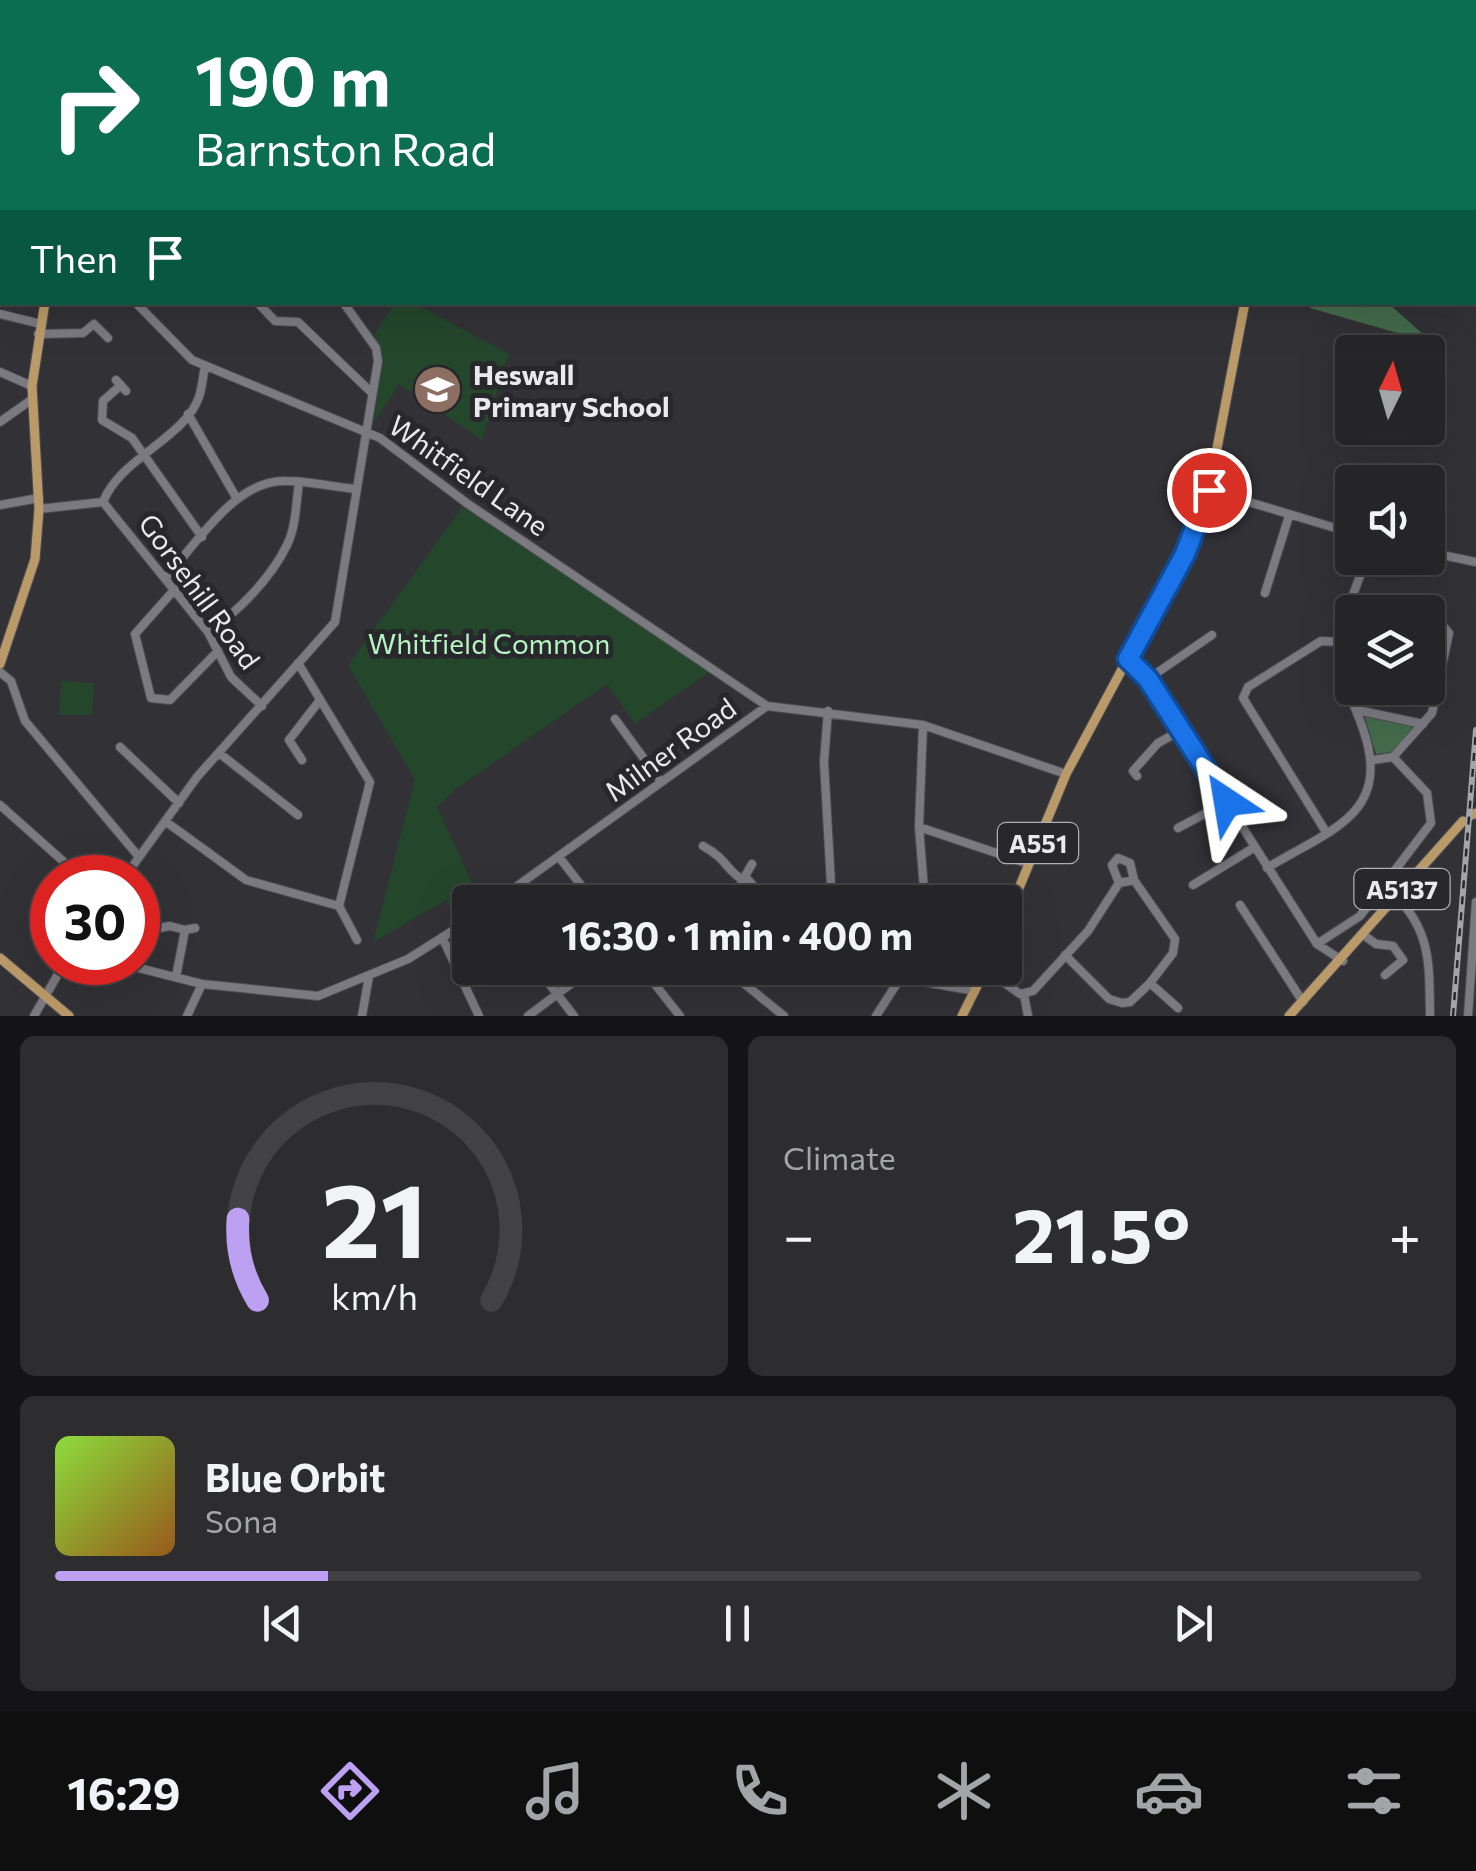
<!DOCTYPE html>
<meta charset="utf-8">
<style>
body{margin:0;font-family:Commissioner,sans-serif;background:#2d2d30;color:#f1f3f6;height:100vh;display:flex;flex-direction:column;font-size:38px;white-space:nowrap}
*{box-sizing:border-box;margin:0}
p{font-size:32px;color:#a3a5a8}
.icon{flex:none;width:55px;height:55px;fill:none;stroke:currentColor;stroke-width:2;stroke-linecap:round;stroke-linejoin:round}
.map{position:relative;height:1016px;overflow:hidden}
.sheet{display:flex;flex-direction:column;gap:20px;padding:20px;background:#141416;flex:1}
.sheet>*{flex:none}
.guide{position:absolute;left:0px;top:0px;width:1478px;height:305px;box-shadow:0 10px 40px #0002,0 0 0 2px #424245;background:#0b6e4f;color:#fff;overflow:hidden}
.needle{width:65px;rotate:5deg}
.buttons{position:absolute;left:1335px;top:335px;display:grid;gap:20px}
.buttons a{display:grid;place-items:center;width:110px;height:110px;border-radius:10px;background:#252528;box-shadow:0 10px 40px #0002,0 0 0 2px #424245;font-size:50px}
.speed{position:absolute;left:30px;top:855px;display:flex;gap:20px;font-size:50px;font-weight:700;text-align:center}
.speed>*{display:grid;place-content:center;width:130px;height:130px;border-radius:50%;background:#252528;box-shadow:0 10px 40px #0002,0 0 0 2px #424245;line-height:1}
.speed .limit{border:15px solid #d22;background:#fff;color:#111}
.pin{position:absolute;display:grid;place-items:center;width:85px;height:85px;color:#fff;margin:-42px;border:5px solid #fff;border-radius:50%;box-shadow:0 2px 10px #0007}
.me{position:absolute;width:110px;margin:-55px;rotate:327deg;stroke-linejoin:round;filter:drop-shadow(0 0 8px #0008)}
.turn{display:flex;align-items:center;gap:35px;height:210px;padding:0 30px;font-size:45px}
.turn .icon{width:130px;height:130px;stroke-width:2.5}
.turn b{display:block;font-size:70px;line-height:85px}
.then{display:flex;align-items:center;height:95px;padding:0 30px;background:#0003;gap:20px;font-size:38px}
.big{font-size:75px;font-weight:700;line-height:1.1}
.sheet .widget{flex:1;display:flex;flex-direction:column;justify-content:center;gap:15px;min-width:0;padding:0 35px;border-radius:15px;background:#2d2d30}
.sheet .dial{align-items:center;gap:0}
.dial svg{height:260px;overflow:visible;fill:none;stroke:#424245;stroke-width:7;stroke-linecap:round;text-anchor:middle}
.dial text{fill:#f1f3f6;stroke:none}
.song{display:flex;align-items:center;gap:30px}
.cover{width:120px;height:120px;border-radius:15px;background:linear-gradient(135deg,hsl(90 70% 55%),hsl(30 70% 35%))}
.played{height:10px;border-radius:5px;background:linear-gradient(90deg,#bca0f2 20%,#424245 20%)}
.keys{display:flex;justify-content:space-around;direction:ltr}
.heat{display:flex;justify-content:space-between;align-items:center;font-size:55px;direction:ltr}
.sheet .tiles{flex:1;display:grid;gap:20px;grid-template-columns:1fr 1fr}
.widget:last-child{grid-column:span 2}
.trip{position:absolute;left:452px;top:885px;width:570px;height:100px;border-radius:10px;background:#252528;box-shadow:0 10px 40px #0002,0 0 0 2px #424245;font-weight:700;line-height:100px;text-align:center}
.menu{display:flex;height:160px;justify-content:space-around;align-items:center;background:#0f0f10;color:#a3a5a8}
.menu .icon{width:70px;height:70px}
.menu .current{color:#bca0f2}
.menu b{font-size:45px;color:#f1f3f6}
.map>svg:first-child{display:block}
.green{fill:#24462b}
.forest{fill:#446b4c}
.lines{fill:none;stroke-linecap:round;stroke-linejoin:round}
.stream{stroke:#001a21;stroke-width:2.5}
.minor-casing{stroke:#4f4f54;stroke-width:10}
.major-casing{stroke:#4f4f54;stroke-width:11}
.minor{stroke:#7b7a81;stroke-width:8}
.major{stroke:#ba9a68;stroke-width:9}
.rail-casing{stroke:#a5a5a9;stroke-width:6}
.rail{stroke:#27272c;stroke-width:2.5;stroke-dasharray:8;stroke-linecap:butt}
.route-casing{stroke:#114b97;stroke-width:25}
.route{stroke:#1a73e8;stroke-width:18}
.labels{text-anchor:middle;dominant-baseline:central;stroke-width:10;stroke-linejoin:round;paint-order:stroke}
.shield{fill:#27272c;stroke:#b0afb3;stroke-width:2.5}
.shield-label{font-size:25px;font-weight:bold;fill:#eae9ed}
.poi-label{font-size:28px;font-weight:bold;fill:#eae9ed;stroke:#27272c;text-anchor:start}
.street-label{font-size:28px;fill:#eae9ed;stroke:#27272c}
.park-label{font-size:28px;fill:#b5f4c0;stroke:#27272c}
</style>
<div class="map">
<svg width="1476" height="1016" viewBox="0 0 1476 1016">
<rect width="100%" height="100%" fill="#313136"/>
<!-- green -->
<path class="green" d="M396,302L414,303L509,354L482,440L399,384L374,423L382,361L374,334Z
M464,505L709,672L635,724L607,684L453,791L437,807L473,885L454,896L465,916L458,920L446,900L373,942L415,780L348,665Z
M61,681L94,683L92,715H59Z"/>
<!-- forest -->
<path class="forest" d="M1311,303H1388L1425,336H1408L1310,308Z
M1364,715L1412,723L1413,731L1393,752L1376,754Z"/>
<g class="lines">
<!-- stream -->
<path class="stream" d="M1475,125L1476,122
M1475,274L1476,275"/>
<defs>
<path id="minor" d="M117,0L119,2
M162,0L163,2
M0,45L2,42
M0,109L2,111
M0,195L2,197
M0,225L2,214
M135,302L192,360L380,438L468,504L767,706
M257,302L275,321L298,322L372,393
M0,314L41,324
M38,334L83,333L94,324L108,338
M0,372L32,386
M116,380L126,391
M121,385L103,401L102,420L132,438L202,537
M188,414L237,499
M0,422L31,400
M1209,490L1352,533
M103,502L208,632L231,677L262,706
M0,505L39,498
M39,509L103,502C120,458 185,438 199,397C202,388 203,376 205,366
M1428,552L1476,562
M167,576C197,543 236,479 286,481C309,481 333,487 356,489
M175,589L135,634L151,698L170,700L218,651
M1265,593L1289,516
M1352,604L1387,612
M208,632C238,612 271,578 287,545C296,527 296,503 299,483
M1128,659L1148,679L1317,944L1343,961
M298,663L370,782L339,906
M0,672L11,681L25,721L139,857
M1148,679L1212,635
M1357,710L1423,724
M828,711L824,762L832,902
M615,719L661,782
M923,725L919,827L925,902
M120,747L179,803
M219,753L298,815
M1393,757L1432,713L1449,633L1443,626L1428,622
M302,760L289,740L320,700
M1137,776L1133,771L1158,743L1180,731
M0,805L82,878
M165,821L246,880L339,906L357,940
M919,827L1029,864
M1178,828L1227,802
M1326,832L1243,698L1248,687L1321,641L1340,642
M703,846C727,859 726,870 743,880L745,876
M559,857L594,902
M752,864L745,876L767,902
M1267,868C1329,830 1393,815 1363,729C1356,707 1343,686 1340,663C1335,630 1357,589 1366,558
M124,878L197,777L335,622L378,361L376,348L343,302
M1193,885L1255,847
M1396,896C1432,933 1429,966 1430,1015
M733,901L743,880
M495,902L767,706L923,725L1066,774
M633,902L652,889L661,890L670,902
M1240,905L1303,1002
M138,932L170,926L185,930
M1365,936L1376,944L1393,946L1403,960L1385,975
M442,937L479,1016
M1317,944L1360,916L1431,823L1427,793L1393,757L1373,760
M1065,955L1109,999L1122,1003L1130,1002L1150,983L1173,953L1175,939L1134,880L1130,863L1118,858L1112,865L1119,883
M115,962L202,984L318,996L408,959L470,920
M537,968L574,1016
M642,968L680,1016
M725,968L784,1016
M846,968L975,991
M985,969L1020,994L1033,991L1088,931L1119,883L1134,880
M176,977L185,930L195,928
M1150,983L1178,1008
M1024,995L1028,1016
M34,1016L65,962
M187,1016L202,984
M362,1016L369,976
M528,1016L592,968
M876,1016L901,977
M1468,1016L1476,902"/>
<path id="major" d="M1172,0V2
M131,2V0
M0,664L35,559L39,509L32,386L45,302
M1472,815L1476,813
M1005,922L1066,774L1196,531L1209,490L1245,302
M0,958L69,1016
M962,1016L986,968
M1289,1016L1463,821"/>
</defs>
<!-- minor casing -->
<use href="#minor" class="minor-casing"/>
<!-- major casing -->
<use href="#major" class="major-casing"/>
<!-- minor -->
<use href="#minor" class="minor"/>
<!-- major -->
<use href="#major" class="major"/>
<defs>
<path id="rail" d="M1453,1016L1476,730"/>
</defs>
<!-- rail casing -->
<use href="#rail" class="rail-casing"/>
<!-- rail -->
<use href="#rail" class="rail"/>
</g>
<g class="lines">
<defs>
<path id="route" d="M1209,490L1185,554L1128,659L1148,679L1227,802"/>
</defs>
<!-- route casing -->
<use href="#route" class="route-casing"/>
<!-- route -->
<use href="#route" class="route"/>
</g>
<!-- icons -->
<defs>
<symbol id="school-disc" viewBox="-11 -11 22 22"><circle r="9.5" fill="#8d6e63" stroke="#27272c"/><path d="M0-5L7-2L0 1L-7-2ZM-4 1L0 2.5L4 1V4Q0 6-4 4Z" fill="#fff"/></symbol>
</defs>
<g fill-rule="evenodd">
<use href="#school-disc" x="410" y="362" width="55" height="55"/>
</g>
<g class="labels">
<!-- shield labels -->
<g class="shield">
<rect x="998" y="823" width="80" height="40" rx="8"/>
<rect x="1354.5" y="869" width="95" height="40" rx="8"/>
</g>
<g class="shield-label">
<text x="1038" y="843">A551</text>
<text x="1402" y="889">A5137</text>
</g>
<!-- poi labels -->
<g class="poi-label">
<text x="473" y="374">Heswall<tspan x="473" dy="32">Primary School</tspan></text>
</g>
<!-- street labels -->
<g class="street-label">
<text transform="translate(469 475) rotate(35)">Whitfield Lane</text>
<text transform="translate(200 591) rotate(54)">Gorsehill Road</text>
<text transform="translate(670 749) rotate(-36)">Milner Road</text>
</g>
<!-- park labels -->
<g class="park-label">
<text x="489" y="643">Whitfield Common</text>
</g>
</g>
</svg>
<div class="buttons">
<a><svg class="needle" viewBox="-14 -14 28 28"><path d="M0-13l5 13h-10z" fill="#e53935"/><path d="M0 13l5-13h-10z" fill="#a3a5a8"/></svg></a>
<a><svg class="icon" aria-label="sound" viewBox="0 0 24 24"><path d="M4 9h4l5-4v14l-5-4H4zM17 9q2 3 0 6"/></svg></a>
<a><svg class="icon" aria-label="layers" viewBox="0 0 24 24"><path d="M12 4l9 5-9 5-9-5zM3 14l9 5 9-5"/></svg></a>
</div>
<div class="speed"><div class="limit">30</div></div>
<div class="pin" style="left:1209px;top:490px;background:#d93025"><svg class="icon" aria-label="arrive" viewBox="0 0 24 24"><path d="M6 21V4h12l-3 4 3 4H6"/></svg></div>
<svg class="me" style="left:1227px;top:802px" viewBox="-20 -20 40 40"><path d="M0-17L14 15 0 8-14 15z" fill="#1a73e8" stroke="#fff" stroke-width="4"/></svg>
<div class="trip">16:30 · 1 min · 400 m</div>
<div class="guide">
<div class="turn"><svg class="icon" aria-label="right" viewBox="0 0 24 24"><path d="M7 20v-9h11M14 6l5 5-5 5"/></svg><div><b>190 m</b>Barnston Road</div></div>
<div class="then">Then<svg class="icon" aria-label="arrive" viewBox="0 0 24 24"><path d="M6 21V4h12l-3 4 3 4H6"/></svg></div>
</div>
</div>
<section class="sheet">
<div class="tiles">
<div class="widget dial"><svg viewBox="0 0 100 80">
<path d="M14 69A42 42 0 1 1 86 69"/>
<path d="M14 69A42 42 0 0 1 8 44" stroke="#bca0f2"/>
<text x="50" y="56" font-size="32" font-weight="700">21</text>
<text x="50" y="72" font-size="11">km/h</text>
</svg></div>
<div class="widget"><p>Climate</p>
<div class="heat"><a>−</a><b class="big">21.5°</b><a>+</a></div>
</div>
<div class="widget">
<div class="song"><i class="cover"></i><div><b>Blue Orbit</b><p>Sona</p></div></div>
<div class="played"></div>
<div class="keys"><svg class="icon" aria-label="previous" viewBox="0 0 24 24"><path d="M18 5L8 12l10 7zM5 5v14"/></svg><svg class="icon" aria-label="pause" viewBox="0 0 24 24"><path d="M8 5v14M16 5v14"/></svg><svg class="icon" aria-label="next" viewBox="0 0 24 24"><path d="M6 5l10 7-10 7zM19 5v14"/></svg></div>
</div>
</div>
</section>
<nav class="menu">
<b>16:29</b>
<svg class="icon current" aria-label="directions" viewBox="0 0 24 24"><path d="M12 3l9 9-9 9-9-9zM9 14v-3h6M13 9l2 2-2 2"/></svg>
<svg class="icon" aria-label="music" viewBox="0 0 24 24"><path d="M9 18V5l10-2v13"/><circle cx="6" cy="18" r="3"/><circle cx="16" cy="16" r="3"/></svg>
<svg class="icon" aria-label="phone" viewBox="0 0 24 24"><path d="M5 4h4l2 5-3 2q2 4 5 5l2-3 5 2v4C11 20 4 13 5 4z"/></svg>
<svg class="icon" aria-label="climate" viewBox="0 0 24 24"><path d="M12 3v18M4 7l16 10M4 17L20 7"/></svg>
<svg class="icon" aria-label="car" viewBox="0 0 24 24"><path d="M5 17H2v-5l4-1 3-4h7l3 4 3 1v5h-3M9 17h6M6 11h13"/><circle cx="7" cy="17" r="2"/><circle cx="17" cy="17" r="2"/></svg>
<svg class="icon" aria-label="filters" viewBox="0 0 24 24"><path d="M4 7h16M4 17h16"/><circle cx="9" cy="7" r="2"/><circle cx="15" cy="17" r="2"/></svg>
</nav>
